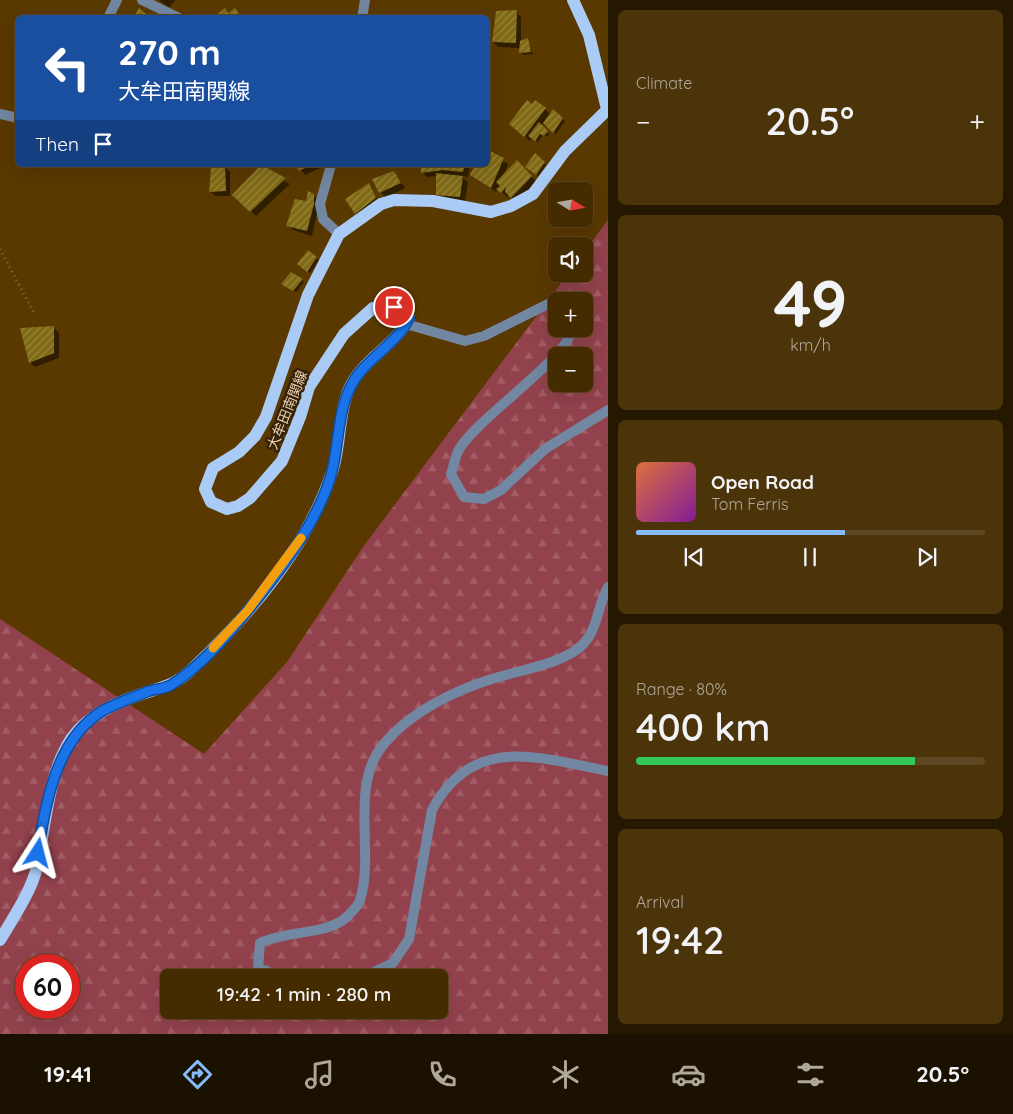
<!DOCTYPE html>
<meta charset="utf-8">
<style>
body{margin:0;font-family:Quicksand,"Noto Sans JP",sans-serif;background:#4b330a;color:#f1f3f6;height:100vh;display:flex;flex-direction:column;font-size:19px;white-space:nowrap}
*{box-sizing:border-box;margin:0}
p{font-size:16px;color:#afa799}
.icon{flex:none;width:28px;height:28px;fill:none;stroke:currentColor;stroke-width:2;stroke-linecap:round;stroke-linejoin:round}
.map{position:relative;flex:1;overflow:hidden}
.side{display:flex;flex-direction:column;gap:10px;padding:10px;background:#251800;width:405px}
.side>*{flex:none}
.banner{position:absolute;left:15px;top:15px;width:475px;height:152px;border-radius:8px;box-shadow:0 5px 20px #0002,0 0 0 1px #5c4722;background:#1a4fa0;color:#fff;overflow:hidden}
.needle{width:32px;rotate:101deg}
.tools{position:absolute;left:548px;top:182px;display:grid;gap:10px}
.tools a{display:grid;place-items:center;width:45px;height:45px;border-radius:8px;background:#442b00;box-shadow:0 5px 20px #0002,0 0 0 1px #5c4722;font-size:25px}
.speed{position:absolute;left:15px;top:954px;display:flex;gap:10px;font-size:25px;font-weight:700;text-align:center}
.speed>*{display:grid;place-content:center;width:65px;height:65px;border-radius:50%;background:#442b00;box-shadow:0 5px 20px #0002,0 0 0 1px #5c4722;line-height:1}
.speed .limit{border:8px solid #d22;background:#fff;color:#111}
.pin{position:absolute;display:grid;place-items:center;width:42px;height:42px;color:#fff;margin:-21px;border:2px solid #fff;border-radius:50%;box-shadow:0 1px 5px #0007}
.me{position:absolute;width:55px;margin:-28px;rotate:9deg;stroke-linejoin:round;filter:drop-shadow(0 0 4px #0008)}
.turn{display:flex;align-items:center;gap:18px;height:105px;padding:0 20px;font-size:22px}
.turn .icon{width:65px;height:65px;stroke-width:2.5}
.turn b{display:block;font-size:35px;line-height:42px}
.then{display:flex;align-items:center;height:48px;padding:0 20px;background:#0003;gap:10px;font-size:19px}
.big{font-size:38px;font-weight:600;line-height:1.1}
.side .tile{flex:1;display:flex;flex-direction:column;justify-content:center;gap:8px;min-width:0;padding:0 18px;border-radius:8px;background:#4b330a}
.side .dial{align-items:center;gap:0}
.dial b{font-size:65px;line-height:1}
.song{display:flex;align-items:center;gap:15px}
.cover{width:60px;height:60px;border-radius:8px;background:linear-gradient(135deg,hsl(20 70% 55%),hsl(290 70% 35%))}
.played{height:5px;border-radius:2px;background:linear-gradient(90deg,#85bbfb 60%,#5c4722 60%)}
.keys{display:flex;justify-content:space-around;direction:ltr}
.heat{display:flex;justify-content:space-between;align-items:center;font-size:28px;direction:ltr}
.charge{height:8px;border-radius:4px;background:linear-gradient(90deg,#34c759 80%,#5c4722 0)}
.trip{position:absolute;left:160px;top:969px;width:288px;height:50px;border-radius:8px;background:#442b00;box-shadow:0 5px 20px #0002,0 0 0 1px #5c4722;font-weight:600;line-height:50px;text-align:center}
.dock{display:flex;height:80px;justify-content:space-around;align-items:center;background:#1b1100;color:#afa799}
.dock .icon{width:35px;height:35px}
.dock .active{color:#85bbfb}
.dock b{font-size:22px;color:#f1f3f6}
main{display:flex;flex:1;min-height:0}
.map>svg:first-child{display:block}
.forest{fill:url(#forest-firs);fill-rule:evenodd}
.shadow{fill:#0007}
.building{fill:url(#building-hatch)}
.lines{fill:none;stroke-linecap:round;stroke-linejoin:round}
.path{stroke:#896a3a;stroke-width:3;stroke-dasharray:1 4;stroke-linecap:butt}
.lane{stroke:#7287a1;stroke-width:10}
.street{stroke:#7287a1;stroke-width:10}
.primary{stroke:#a9cbf5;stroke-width:12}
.route-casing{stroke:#114b97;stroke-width:12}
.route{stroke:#1a73e8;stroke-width:9}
.slow{stroke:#f59e0b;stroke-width:9}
.labels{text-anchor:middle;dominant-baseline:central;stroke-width:5;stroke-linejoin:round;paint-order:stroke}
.street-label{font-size:14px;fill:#ead1b2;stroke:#362307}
</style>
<main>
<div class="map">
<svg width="608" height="1034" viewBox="0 0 608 1034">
<defs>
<pattern id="forest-firs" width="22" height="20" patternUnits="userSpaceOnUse" patternTransform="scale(1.25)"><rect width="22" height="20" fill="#92424d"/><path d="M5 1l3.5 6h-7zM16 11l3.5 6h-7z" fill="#a15c64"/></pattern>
<pattern id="building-hatch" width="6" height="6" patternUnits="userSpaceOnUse" patternTransform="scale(1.25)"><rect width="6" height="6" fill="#806a15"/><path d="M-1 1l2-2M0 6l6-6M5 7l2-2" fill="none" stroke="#98853f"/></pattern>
</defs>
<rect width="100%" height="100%" fill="#5a3900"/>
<!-- forest -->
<path class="forest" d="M608,220V1034H0V619L204,754L287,662L363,547L568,274H584V252ZM556,301H584V329H556ZM556,356H584V384H556ZM26,965H69V1008H26ZM169,978H439V1010H169Z"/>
<!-- shadow -->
<path class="shadow" d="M159,0H175L169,8Z
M516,12L521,17V42L527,40L533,54L523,55L521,48L498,47L493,42L497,13Z
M533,106L545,109L550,114L553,110L565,121L556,134L544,122L541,126L549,134L547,137L543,135L538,142L532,138L530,141L516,129Z
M488,152L508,164L504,175L517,162L536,181L517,202L509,195L507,197L498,189L496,192L472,174L476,165H488Z
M535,155L546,165L538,176L528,169Z
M297,165H326L305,175Z
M422,165H470L468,177L461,176L468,182L465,201L443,199L438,194L437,176L427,177L422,172Z
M225,167L230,172V196H215L210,191Z
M261,167L290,184L256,216L234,195Z
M394,172L405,188L385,198L374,180Z
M368,184L380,204L361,218L356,213Z
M313,195L318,200V209L312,236L293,230L288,225Z
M308,252L319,260L310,273L301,266Z
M302,280L304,282L296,292L283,284Z
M54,328L59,333V358L35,367L30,362Z"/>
<!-- building -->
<path class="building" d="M139,8L151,18H133Z
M225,8L228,13L235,8L242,18H213Z
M517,10L516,43L492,42L496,11Z
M528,38L531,52L519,53L520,41Z
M527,100L532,104L535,100L546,108L524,137L509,124Z
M553,109L563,118L553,133L543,123Z
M539,122L548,131L544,136L540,134L535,141L528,136Z
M488,150L504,158L491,188L470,175L475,165H488Z
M535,153L545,162L536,175L525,167Z
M517,160L532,176L511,198L505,192L506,187L501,193L496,189L500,186L496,182Z
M261,165L286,178L250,212L232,195Z
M295,165H311L299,171Z
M421,165H465L463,172L443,170L421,173Z
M225,166L226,191L209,192L211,168Z
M394,171L401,183L379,193L372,179Z
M436,173L463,176L460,197L436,195Z
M369,183L376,198L355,214L345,199Z
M308,191L314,194V204L307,231L286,226L295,199L306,201Z
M308,250L317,257L307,272L297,264Z
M291,272L303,279L293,291L281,284Z
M54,326V353L29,363L20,328Z"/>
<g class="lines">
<!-- path -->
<path class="path" d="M0,249L34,313"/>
<!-- lane -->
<path class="lane" d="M142,0L179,18"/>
<!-- street -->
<path class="street" d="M108,18L117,0
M362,18L365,0
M0,114L18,118
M331,165L320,204L323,219L339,234
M406,324L465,341L484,336L548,304L556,307
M572,329C569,357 479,417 460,448C455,455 454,466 451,474L464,497L484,499L501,490L545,449L608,410
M608,587C598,604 598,627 585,642C568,663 520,670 495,678C455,690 410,712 383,745C349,787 375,853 360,900C358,906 346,919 340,922C316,935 285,931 260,943L258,968L273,974L316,976L372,973L393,963L409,939L432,810C473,733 539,758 608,771"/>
<!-- primary -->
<path class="primary" d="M573,0L589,35L607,109
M0,940C13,918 31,892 37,867C45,827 48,774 71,739C89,713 122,700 151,691C166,686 177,683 189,672C248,617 308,548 333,469C341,442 338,411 351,385C366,357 398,343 409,318L406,311L385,306L373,308L344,334L309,387L300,417L282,461L250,498L238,506L227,509L211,502L205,489L213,468L239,452L255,436L266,417L308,295L339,234L381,204L394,200L433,201L491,212L511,206L533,194L565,151L608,109"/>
</g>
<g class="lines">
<defs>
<path id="route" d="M38,853C45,803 57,737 104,710C117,703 134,697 149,691C156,689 164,689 171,685C200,667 227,636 249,609C280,571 323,515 333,467C339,440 338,411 351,386C365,358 398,344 409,318L406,311L394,307"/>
</defs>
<!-- route casing -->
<use href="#route" class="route-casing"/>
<!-- route -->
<use href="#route" class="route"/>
<!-- slow -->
<path class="slow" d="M213,648L248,610L301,538"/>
</g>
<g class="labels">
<!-- street labels -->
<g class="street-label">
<text transform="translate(287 410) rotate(-68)">大牟田南関線</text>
</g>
</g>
</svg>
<div class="tools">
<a><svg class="needle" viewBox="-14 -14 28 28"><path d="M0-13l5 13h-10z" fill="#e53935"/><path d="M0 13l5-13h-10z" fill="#afa799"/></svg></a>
<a><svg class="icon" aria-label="sound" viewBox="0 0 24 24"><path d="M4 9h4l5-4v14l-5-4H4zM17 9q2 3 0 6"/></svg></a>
<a>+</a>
<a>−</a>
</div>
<div class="speed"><div class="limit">60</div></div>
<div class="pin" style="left:394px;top:307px;background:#d93025"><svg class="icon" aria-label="arrive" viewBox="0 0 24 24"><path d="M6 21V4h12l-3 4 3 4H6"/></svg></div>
<svg class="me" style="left:38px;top:853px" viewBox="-20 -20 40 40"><path d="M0-17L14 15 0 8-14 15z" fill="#1a73e8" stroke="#fff" stroke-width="4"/></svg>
<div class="trip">19:42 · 1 min · 280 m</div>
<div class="banner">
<div class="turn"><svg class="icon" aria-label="left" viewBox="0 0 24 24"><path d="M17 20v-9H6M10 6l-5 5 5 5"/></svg><div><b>270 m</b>大牟田南関線</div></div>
<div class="then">Then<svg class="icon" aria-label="arrive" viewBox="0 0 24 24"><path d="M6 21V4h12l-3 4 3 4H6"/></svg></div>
</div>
</div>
<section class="side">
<div class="tile"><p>Climate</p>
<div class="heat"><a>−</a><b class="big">20.5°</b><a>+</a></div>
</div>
<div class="tile dial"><b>49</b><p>km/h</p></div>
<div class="tile">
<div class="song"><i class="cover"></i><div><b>Open Road</b><p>Tom Ferris</p></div></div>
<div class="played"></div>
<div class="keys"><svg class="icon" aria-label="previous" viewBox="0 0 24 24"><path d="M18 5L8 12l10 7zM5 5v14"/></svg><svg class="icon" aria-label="pause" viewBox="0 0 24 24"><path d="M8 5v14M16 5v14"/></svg><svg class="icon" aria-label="next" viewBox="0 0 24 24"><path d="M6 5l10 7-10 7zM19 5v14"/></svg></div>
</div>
<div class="tile"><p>Range · 80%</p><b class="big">400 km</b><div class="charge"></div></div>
<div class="tile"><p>Arrival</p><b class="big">19:42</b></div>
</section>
</main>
<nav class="dock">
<b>19:41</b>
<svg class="icon active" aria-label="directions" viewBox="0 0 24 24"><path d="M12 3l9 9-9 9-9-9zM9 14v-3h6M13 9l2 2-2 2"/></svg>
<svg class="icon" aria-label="music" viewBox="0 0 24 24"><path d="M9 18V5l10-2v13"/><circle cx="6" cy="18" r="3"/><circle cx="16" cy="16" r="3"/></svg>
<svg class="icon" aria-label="phone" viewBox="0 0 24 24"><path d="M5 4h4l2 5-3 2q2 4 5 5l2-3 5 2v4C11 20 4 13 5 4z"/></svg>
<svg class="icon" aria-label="climate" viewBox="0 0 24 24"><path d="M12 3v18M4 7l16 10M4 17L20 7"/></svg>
<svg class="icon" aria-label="car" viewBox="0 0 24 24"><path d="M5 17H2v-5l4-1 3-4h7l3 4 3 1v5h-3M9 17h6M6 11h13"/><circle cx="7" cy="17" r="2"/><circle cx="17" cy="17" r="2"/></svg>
<svg class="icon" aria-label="filters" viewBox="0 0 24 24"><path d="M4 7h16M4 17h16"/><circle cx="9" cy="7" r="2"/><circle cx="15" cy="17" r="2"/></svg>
<b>20.5°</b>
</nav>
